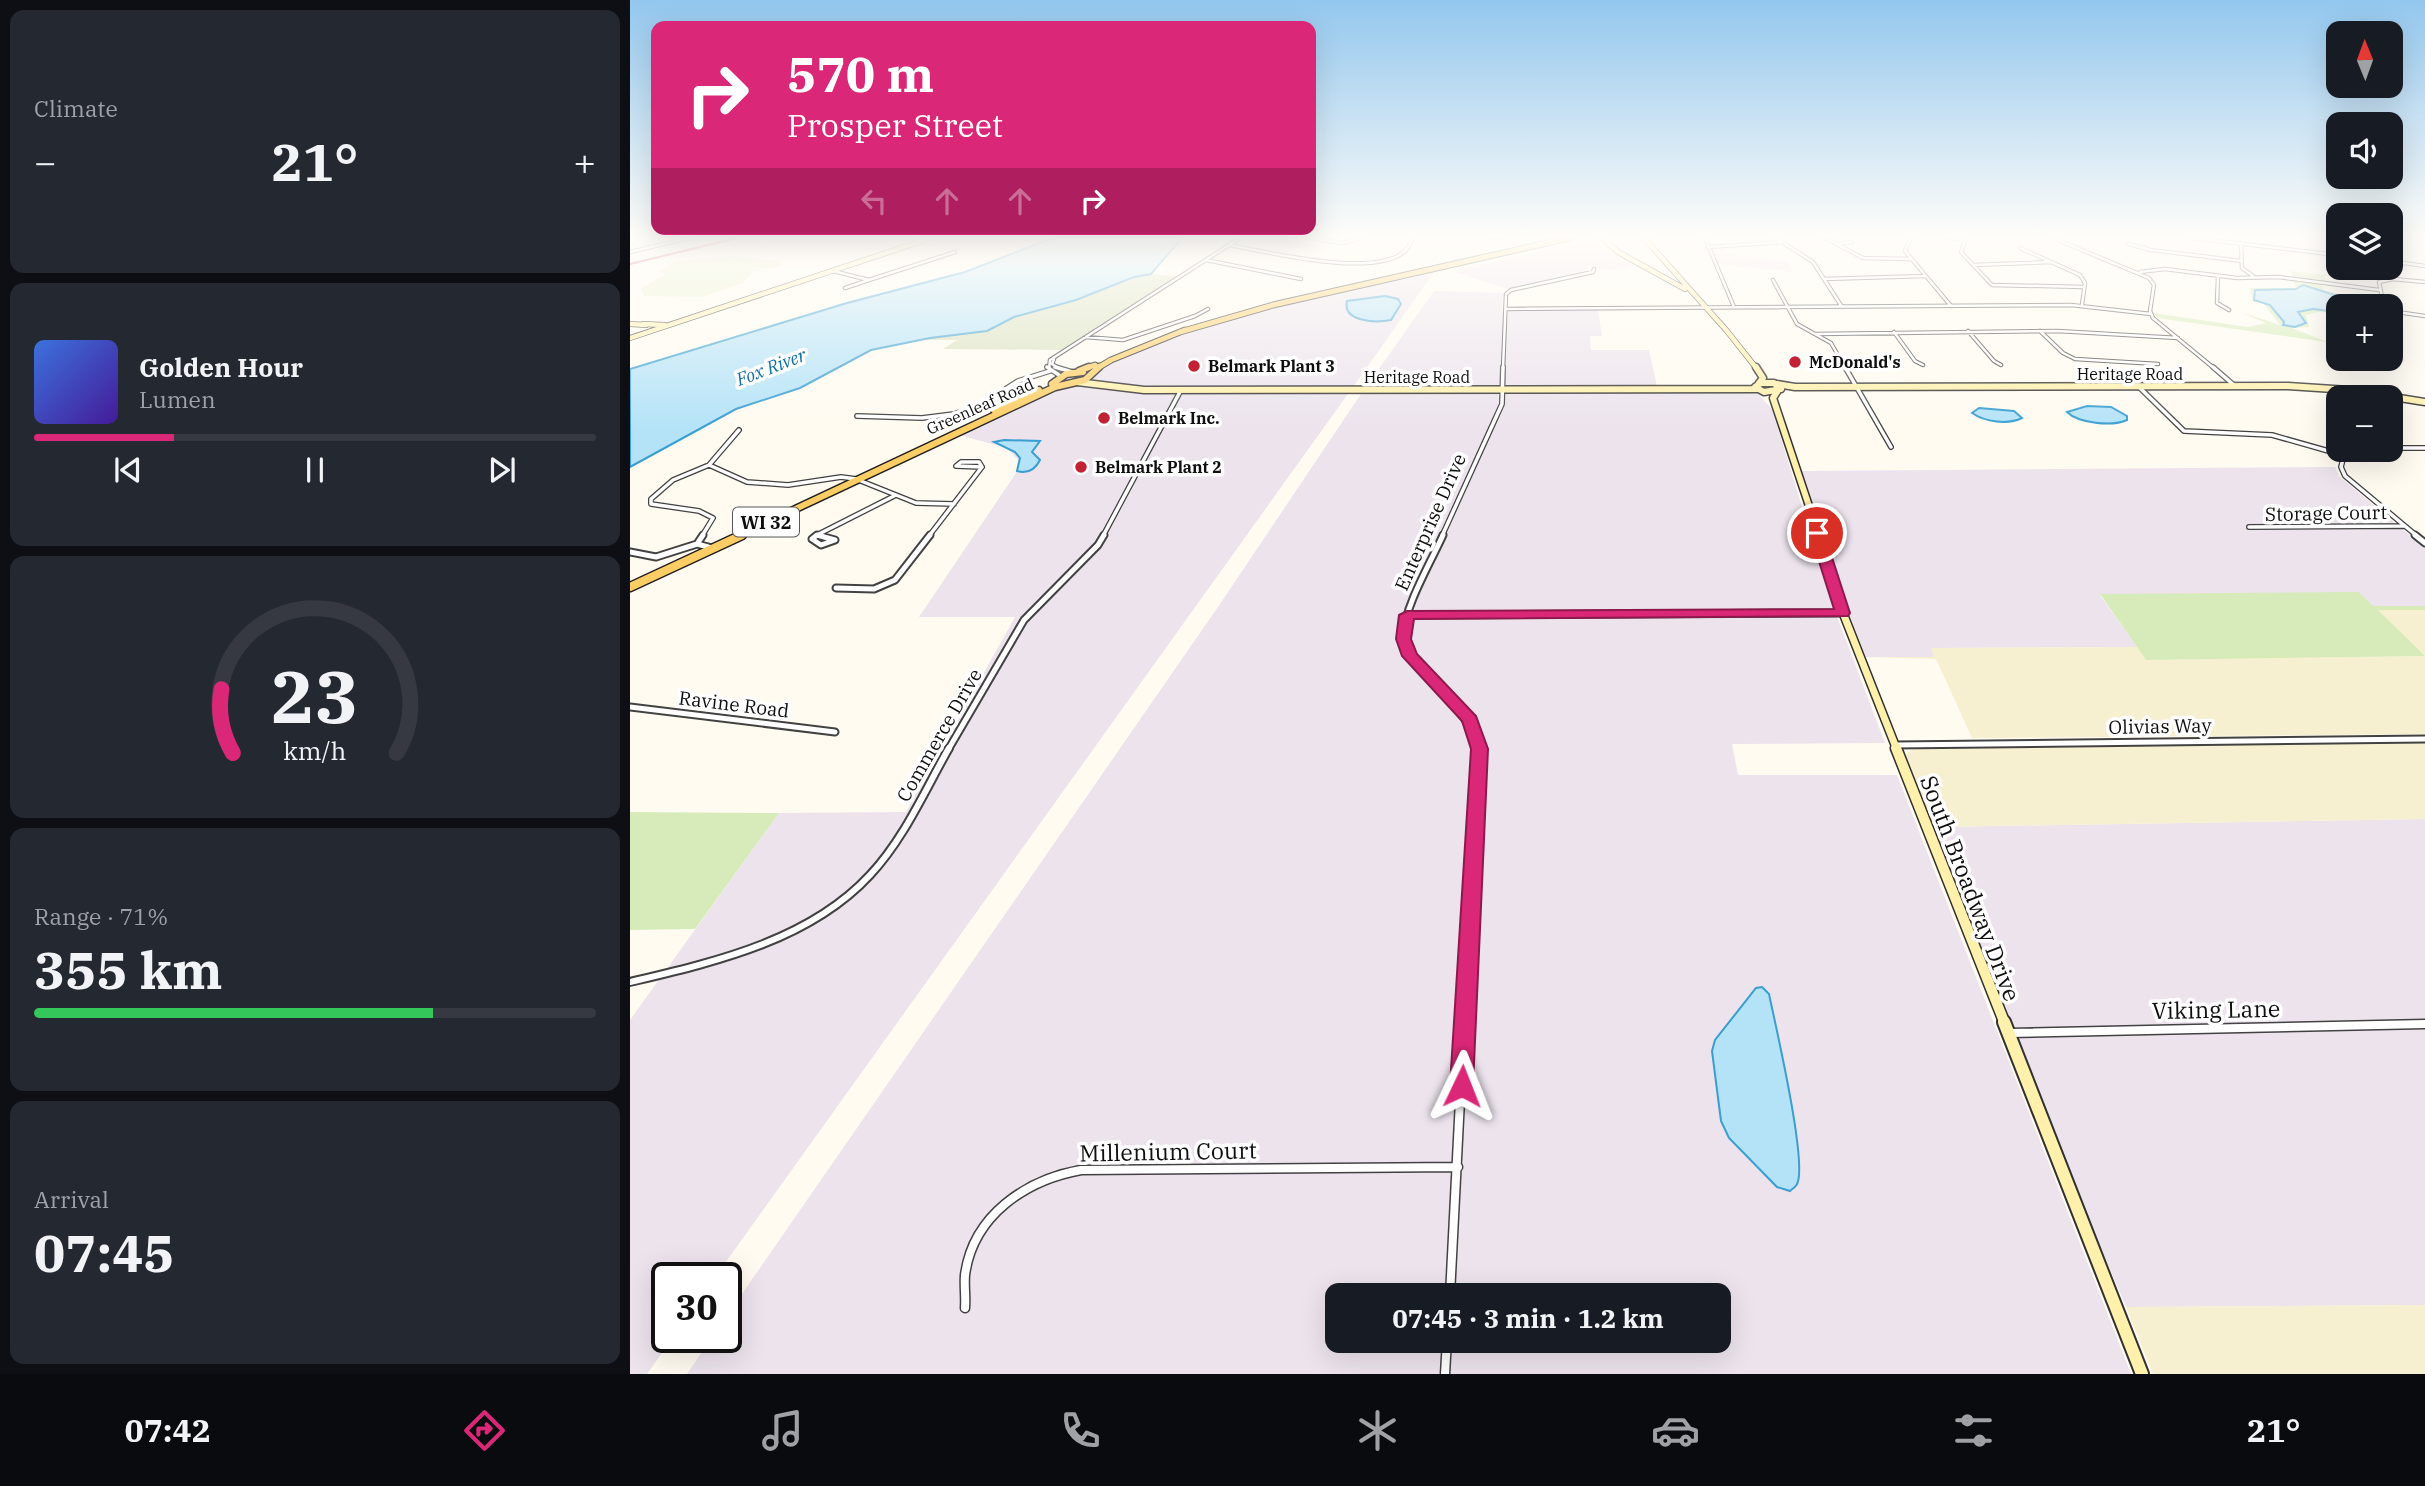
<!DOCTYPE html>
<meta charset="utf-8">
<style>
body{margin:0;font-family:"IBM Plex Serif",serif;background:#242831;color:#f1f3f6;height:100vh;display:flex;flex-direction:column;font-size:26px;white-space:nowrap}
*{box-sizing:border-box;margin:0}
p{font-size:23px;color:#9ea1a6}
.icon{flex:none;width:38px;height:38px;fill:none;stroke:currentColor;stroke-width:2;stroke-linecap:round;stroke-linejoin:round}
.map{position:relative;flex:1;overflow:hidden}
.side{display:flex;flex-direction:column;gap:10px;padding:10px;background:#0d0f14;width:630px}
.side>*{flex:none}
.hud{position:absolute;left:21px;top:21px;width:665px;height:214px;border-radius:14px;box-shadow:0 7px 28px #0002;background:#db2777;color:#fff;overflow:hidden}
.needle{width:46px;rotate:359deg}
.tools{position:absolute;left:1696px;top:21px;display:grid;gap:14px}
.tools a{display:grid;place-items:center;width:77px;height:77px;border-radius:14px;background:#171b24;box-shadow:0 7px 28px #0002;font-size:35px}
.speed{position:absolute;left:21px;top:1262px;display:flex;gap:14px;font-size:35px;font-weight:700;text-align:center}
.speed>*{display:grid;place-content:center;width:91px;height:91px;border-radius:50%;background:#171b24;box-shadow:0 7px 28px #0002;line-height:1}
.speed .limit{border:4px solid #111;border-radius:10px;background:#fff;color:#111}
.pin{position:absolute;display:grid;place-items:center;width:60px;height:60px;color:#fff;margin:-30px;border:4px solid #fff;border-radius:50%;box-shadow:0 2px 7px #0007}
.me{position:absolute;width:77px;margin:-38px;rotate:2deg;stroke-linejoin:round;filter:drop-shadow(0 0 5px #0008)}
.turn{display:flex;align-items:center;gap:24px;height:147px;padding:0 21px;font-size:32px}
.turn .icon{width:91px;height:91px;stroke-width:2.5}
.turn b{display:block;font-size:49px;line-height:60px}
.lanes{display:flex;align-items:center;height:66px;padding:0 21px;background:#0003;justify-content:center;gap:35px;direction:ltr}
.lanes .off{opacity:.35}
.big{font-size:52px;font-weight:800;line-height:1.1}
.side .tile{flex:1;display:flex;flex-direction:column;justify-content:center;gap:10px;min-width:0;padding:0 24px;border-radius:14px;background:#242831}
.side .dial{align-items:center;gap:0}
.dial svg{height:182px;overflow:visible;fill:none;stroke:#363941;stroke-width:7;stroke-linecap:round;text-anchor:middle}
.dial text{fill:#f1f3f6;stroke:none}
.song{display:flex;align-items:center;gap:21px}
.cover{width:84px;height:84px;border-radius:10px;background:linear-gradient(135deg,hsl(220 70% 55%),hsl(260 70% 35%))}
.played{height:7px;border-radius:4px;background:linear-gradient(90deg,#db2777 25%,#363941 25%)}
.keys{display:flex;justify-content:space-around;direction:ltr}
.heat{display:flex;justify-content:space-between;align-items:center;font-size:38px;direction:ltr}
.charge{height:10px;border-radius:5px;background:linear-gradient(90deg,#34c759 71%,#363941 0)}
.trip{position:absolute;left:695px;top:1283px;width:406px;height:70px;border-radius:14px;background:#171b24;box-shadow:0 7px 28px #0002;font-weight:800;line-height:70px;text-align:center}
.tab-bar{display:flex;height:112px;justify-content:space-around;align-items:center;background:#090b0e;color:#9ea1a6}
.tab-bar .icon{width:49px;height:49px}
.tab-bar .on{color:#db2777}
.tab-bar b{font-size:32px;color:#f1f3f6}
main{display:flex;flex:1;min-height:0}
.map>svg:first-child{display:block}
.industrial{fill:#ece3ed;fill-rule:evenodd}
.farmland{fill:#f6f0d0}
.green{fill:#d6ebb9}
.cemetery{fill:#d9e2c0}
.pitch{fill:#e7f2cb}
.water{fill:#b4e3f8;stroke:#399ed1;stroke-width:2}
.lines{fill:none;stroke-linecap:round;stroke-linejoin:round}
.street-far4-casing{stroke:#424242;stroke-width:4.5}
.street-far3-casing{stroke:#424242;stroke-width:6}
.street-far2-casing{stroke:#424242;stroke-width:9}
.street-far1-casing{stroke:#424242;stroke-width:10}
.street-casing{stroke:#424242;stroke-width:11}
.secondary-far4-casing{stroke:#313131;stroke-width:6}
.secondary-far3-casing{stroke:#313131;stroke-width:9}
.secondary-far2-casing{stroke:#313131;stroke-width:10}
.secondary-far1-casing{stroke:#313131;stroke-width:13}
.secondary-casing{stroke:#313131;stroke-width:16}
.primary-far2-casing{stroke:#202020;stroke-width:7}
.primary-far1-casing{stroke:#202020;stroke-width:9}
.primary-casing{stroke:#202020;stroke-width:11}
.street-far4{stroke:#fff;stroke-width:2.5}
.street-far3{stroke:#fff;stroke-width:3.5}
.street-far2{stroke:#fff;stroke-width:5}
.street-far1{stroke:#fff;stroke-width:6}
.street{stroke:#fff;stroke-width:8}
.secondary-far4{stroke:#fff0ac;stroke-width:4.5}
.secondary-far3{stroke:#fff0ac;stroke-width:6}
.secondary-far2{stroke:#fff0ac;stroke-width:7}
.secondary-far1{stroke:#fff0ac;stroke-width:10}
.secondary{stroke:#fff0ac;stroke-width:12}
.primary-far2{stroke:#fccd64;stroke-width:5}
.primary-far1{stroke:#fccd64;stroke-width:6}
.primary{stroke:#fccd64;stroke-width:8}
.rail{stroke:#c32234;stroke-width:2}
.route{fill:#db2777;stroke:#8e194d;stroke-width:2}
.poi-dot{fill:#c32234;stroke:#fff;stroke-width:2.5}
.labels{text-anchor:middle;dominant-baseline:central;stroke-width:7;stroke-linejoin:round;paint-order:stroke}
.far-poi-label{font-size:16px;font-weight:bold;fill:#0f0f0f;stroke:#fff;text-anchor:start}
.far-street-label{font-size:16px;fill:#0f0f0f;stroke:#fff}
.far-water-label{font-size:18px;font-style:italic;fill:#146fa5;stroke:#fff}
.shield{fill:#fff;stroke:#575757;stroke-width:2}
.shield-label{font-size:18px;font-weight:bold;fill:#0f0f0f}
.street-label{font-size:19px;fill:#0f0f0f;stroke:#fff}
.near-street-label{font-size:23px;fill:#0f0f0f;stroke:#fff}
</style>
<main>
<section class="side">
<div class="tile"><p>Climate</p>
<div class="heat"><a>−</a><b class="big">21°</b><a>+</a></div>
</div>
<div class="tile">
<div class="song"><i class="cover"></i><div><b>Golden Hour</b><p>Lumen</p></div></div>
<div class="played"></div>
<div class="keys"><svg class="icon" aria-label="previous" viewBox="0 0 24 24"><path d="M18 5L8 12l10 7zM5 5v14"/></svg><svg class="icon" aria-label="pause" viewBox="0 0 24 24"><path d="M8 5v14M16 5v14"/></svg><svg class="icon" aria-label="next" viewBox="0 0 24 24"><path d="M6 5l10 7-10 7zM19 5v14"/></svg></div>
</div>
<div class="tile dial"><svg viewBox="0 0 100 80">
<path d="M14 69A42 42 0 1 1 86 69"/>
<path d="M14 69A42 42 0 0 1 9 41" stroke="#db2777"/>
<text x="50" y="56" font-size="32" font-weight="700">23</text>
<text x="50" y="72" font-size="11">km/h</text>
</svg></div>
<div class="tile"><p>Range · 71%</p><b class="big">355 km</b><div class="charge"></div></div>
<div class="tile"><p>Arrival</p><b class="big">07:45</b></div>
</section>
<div class="map">
<svg width="1795" height="1374" viewBox="0 0 1795 1374">
<rect width="100%" height="100%" fill="#fffbf1"/>
<!-- industrial -->
<path class="industrial" d="M963,241L1003,266L978,271L960,266L950,273L878,289L821,271Z
M1081,252L1159,262L1161,272L1086,263Z
M807,268L723,387L513,388L467,382L463,379L473,366L580,323Z
M804,291L873,293L872,311L968,310L972,336H960L961,350H1019L1027,386L736,387Z
M441,384L516,392L720,391L85,1277L37,1278V1337H43L17,1374H0V1020L149,813L276,812L385,617H289L386,473L388,460L377,448L325,434L429,386Z
M1124,390L1142,409L1200,598L1255,743L1102,744L1108,775H1267L1501,1374H57L82,1337H96V1317L590,604L733,391ZM707,1295H1088V1340H707Z
M1705,467L1710,477L1795,548V606H1743L1470,595L1507,647L1302,648L1305,657H1236L1216,606L1171,471Z
M1795,819V1305L1496,1307L1424,1136L1303,827Z"/>
<!-- farmland -->
<path class="farmland" d="M1748,610H1795V734L1342,738L1306,659L1236,657H1304L1301,648L1507,647L1516,660L1794,656Z
M1795,742V819L1303,827L1276,756L1278,752L1289,747Z
M1795,1305V1374H1523L1496,1307Z"/>
<!-- green -->
<path class="green" d="M1661,271L1695,275L1697,282H1691L1694,292L1711,294L1714,306H1708V314L1690,312L1676,315L1679,327L1662,328L1697,342L1527,318L1524,313L1617,327L1636,323L1611,312L1650,325L1633,303L1623,302L1620,288H1666Z
M1729,592L1743,606H1795V610H1748L1795,656L1516,660L1470,594Z
M0,812L149,813L65,929L0,930Z"/>
<!-- cemetery -->
<path class="cemetery" d="M521,274L547,276L433,350L313,349L327,340H287L357,331L384,317L446,300L504,277Z"/>
<!-- pitch -->
<path class="pitch" d="M104,256L152,262L150,267L123,272L113,283L72,297L14,296L11,289L35,274L29,271L46,261Z"/>
<!-- water -->
<path class="water" d="M422,238H552L521,274L504,277L446,300L384,317L357,331L300,338L241,350L170,388L106,409L0,467V369L217,303L335,272Z
M1673,285L1708,296L1712,306H1708V312L1683,309L1668,312L1676,323L1665,327L1653,325L1654,322L1640,305L1624,300L1625,290L1666,289Z
M755,296L768,299L771,304L761,320C747,323 712,322 717,301Z
M1457,406L1481,407L1497,416V420C1482,427 1448,423 1437,412Z
M1349,408L1384,411L1392,418C1378,425 1355,422 1342,413Z
M374,440L410,441L402,452L410,460C405,470 398,474 387,471L390,458L385,452L364,442Z
M1132,987L1139,994C1145,1023 1178,1164 1167,1184C1166,1187 1162,1189 1160,1191L1147,1187L1099,1138L1091,1121L1082,1051L1085,1040L1126,988Z"/>
<g class="lines">
<defs>
<path id="street-far4" d="M678,238L713,243L731,238
M863,238H869
M1075,238L1104,307
M1146,238L1183,262L1212,307
M1195,238L1233,258L1281,259
M1281,238L1275,251L1321,306
M1318,238L1335,240
M1336,238L1331,252L1362,285L1454,287
M1423,238L1519,278L1524,285L1520,311L1523,318L1585,369
M1563,238L1708,255
M1611,243L1612,268L1623,276
M1206,244L1222,242
M1498,244L1521,250L1612,261
M600,245C634,251 773,287 782,238
M1078,247L1152,242
M1390,248L1450,275L1455,283L1452,305
M0,252L59,238
M576,260L671,279
M1760,261L1795,266
M1343,265L1421,262
M203,271L239,280L325,252
M1510,272L1535,269L1607,278L1648,277L1749,290
M1588,276L1587,303L1599,310
M1194,279L1296,276
M1143,280L1167,324L1201,343L1216,369
M215,288L239,280
M1754,306L1749,282L1763,279L1795,282
M876,309L1441,305L1521,314
M1760,311L1795,316
M1338,331L1364,361L1371,365
M1410,331L1433,353L1445,359L1528,364
M1264,332L1285,361L1293,365
M1185,334L1428,331L1548,338
M456,337L493,340L565,316L578,309
M424,359L422,364L430,369
M419,369L420,360L610,238
M873,369L876,294L881,290L963,272L964,269"/>
<path id="street-far3" d="M417,367L432,377
M425,367L442,372
M1215,367L1261,447
M1583,367L1605,386
M1508,386L1554,431L1642,435L1716,456
M227,416L292,418L324,414L352,404L388,381L420,371
M1760,448H1795
M1732,450L1713,459L1711,467L1715,476L1787,536
M331,462H349L352,467L326,466Z
M79,465L117,482L158,485L211,477L226,479L286,503L324,504
M1619,527L1774,526
M187,535L191,536
M187,535L264,496
M72,536L83,518L69,511L21,504V499L43,480L79,465L109,430
M299,536L352,467
M473,536L551,390
M812,536L872,404L873,367"/>
<path id="street-far2" d="M73,535L67,544L82,548
M187,535L205,540L191,545L182,539Z
M813,535C803,558 772,611 774,635C777,673 838,701 849,750
M1785,535L1795,543
M0,552L26,557L67,544
M206,588L244,589L265,580L300,535
M777,615L1213,613
M0,707L205,732
M1265,745L1795,739
M318,750L394,620L468,545L474,535"/>
<path id="street-far1" d="M0,982C84,962 179,941 240,875C274,839 295,790 319,748
M834,1024L849,748
M1788,1024H1795"/>
<path id="street" d="M1380,1033L1795,1024
M820,1295L834,1022
M335,1308C336,1297 334,1286 335,1275C343,1215 396,1180 451,1170L828,1167
M815,1374L817,1340"/>
<path id="secondary-far4" d="M972,238L988,252L1055,289
M1014,238L1097,331L1127,369
M0,324L16,325
M13,324L35,325
M0,338L301,238"/>
<path id="secondary-far3" d="M1126,367L1133,378L1129,383
M447,382L514,390L1127,389
M1131,383H1144L1151,389L1134,392L1125,387Z
M1147,384L1165,387L1658,386L1719,390L1795,402
M1147,392L1143,398L1189,536"/>
<path id="secondary-far2" d="M1188,535L1213,613L1267,750"/>
<path id="secondary-far1" d="M1266,748L1375,1024"/>
<path id="secondary" d="M1374,1022L1512,1374"/>
<path id="primary-far2" d="M550,332L643,305L939,238
M454,369L465,365
M466,369L481,360L555,330"/>
<path id="primary-far1" d="M449,371L459,367
M422,384L436,374L453,372
M364,410L409,390
M108,536L425,387L455,380L469,367"/>
<path id="primary" d="M0,587L112,535"/>
</defs>
<!-- street-far4 casing -->
<use href="#street-far4" class="street-far4-casing"/>
<!-- street-far3 casing -->
<use href="#street-far3" class="street-far3-casing"/>
<!-- street-far2 casing -->
<use href="#street-far2" class="street-far2-casing"/>
<!-- street-far1 casing -->
<use href="#street-far1" class="street-far1-casing"/>
<!-- street casing -->
<use href="#street" class="street-casing"/>
<!-- secondary-far4 casing -->
<use href="#secondary-far4" class="secondary-far4-casing"/>
<!-- secondary-far3 casing -->
<use href="#secondary-far3" class="secondary-far3-casing"/>
<!-- secondary-far2 casing -->
<use href="#secondary-far2" class="secondary-far2-casing"/>
<!-- secondary-far1 casing -->
<use href="#secondary-far1" class="secondary-far1-casing"/>
<!-- secondary casing -->
<use href="#secondary" class="secondary-casing"/>
<!-- primary-far2 casing -->
<use href="#primary-far2" class="primary-far2-casing"/>
<!-- primary-far1 casing -->
<use href="#primary-far1" class="primary-far1-casing"/>
<!-- primary casing -->
<use href="#primary" class="primary-casing"/>
<!-- street-far4 -->
<use href="#street-far4" class="street-far4"/>
<!-- street-far3 -->
<use href="#street-far3" class="street-far3"/>
<!-- street-far2 -->
<use href="#street-far2" class="street-far2"/>
<!-- street-far1 -->
<use href="#street-far1" class="street-far1"/>
<!-- street -->
<use href="#street" class="street"/>
<!-- secondary-far4 -->
<use href="#secondary-far4" class="secondary-far4"/>
<!-- secondary-far3 -->
<use href="#secondary-far3" class="secondary-far3"/>
<!-- secondary-far2 -->
<use href="#secondary-far2" class="secondary-far2"/>
<!-- secondary-far1 -->
<use href="#secondary-far1" class="secondary-far1"/>
<!-- secondary -->
<use href="#secondary" class="secondary"/>
<!-- primary-far2 -->
<use href="#primary-far2" class="primary-far2"/>
<!-- primary-far1 -->
<use href="#primary-far1" class="primary-far1"/>
<!-- primary -->
<use href="#primary" class="primary"/>
<!-- rail -->
<path class="rail" d="M0,264L107,238"/>
</g>
<!-- sky -->
<linearGradient id="sky" x2="0" y2="1"><stop stop-color="#93c7ee"/><stop offset="0.55" stop-color="#fffdf9"/><stop offset="1" stop-color="#fffdf9" stop-opacity="0"/></linearGradient>
<rect width="1795" height="430" fill="url(#sky)"/>
<!-- route -->
<path class="route" d="M1187,529L1194,533L1220,613L1218,616L784,619L781,639L787,654L846,716L858,749L843,1086L840,1093L832,1096L824,1093L820,1086L841,749L832,721L772,656L766,639L769,615L777,611L1204,609L1180,533Z"/>
<!-- markers -->
<g class="poi-dot">
<circle cx="1165" cy="362" r="7"/>
<circle cx="564" cy="366" r="7"/>
<circle cx="474" cy="418" r="7"/>
<circle cx="451" cy="467" r="7"/>
</g>
<g class="labels">
<!-- far-poi labels -->
<g class="far-poi-label">
<text x="1179" y="362">McDonald's</text>
<text x="578" y="366">Belmark Plant 3</text>
<text x="488" y="418">Belmark Inc.</text>
<text x="465" y="467">Belmark Plant 2</text>
</g>
<!-- far-street labels -->
<g class="far-street-label">
<text x="1500" y="374">Heritage Road</text>
<text x="787" y="377">Heritage Road</text>
<text transform="translate(350 406) rotate(-24)">Greenleaf Road</text>
</g>
<!-- far-water labels -->
<g class="far-water-label">
<text transform="translate(141 367) rotate(-21)">Fox River</text>
</g>
<!-- shield labels -->
<rect class="shield" x="103" y="507.5" width="66" height="29" rx="5"/>
<g class="shield-label">
<text x="136" y="522">WI 32</text>
</g>
<!-- street labels -->
<g class="street-label">
<text transform="translate(1696 513) rotate(-1)">Storage Court</text>
<text transform="translate(800 522) rotate(-66)">Enterprise Drive</text>
<text transform="translate(104 704) rotate(7)">Ravine Road</text>
<text transform="translate(1530 726) rotate(-1)">Olivias Way</text>
<text transform="translate(309 735) rotate(-60)">Commerce Drive</text>
</g>
<!-- near-street labels -->
<g class="near-street-label">
<text transform="translate(1341 888) rotate(69)">South Broadway Drive</text>
<text transform="translate(1586 1009) rotate(-1)">Viking Lane</text>
<text transform="translate(538 1151) rotate(-1)">Millenium Court</text>
</g>
</g>
</svg>
<div class="tools">
<a><svg class="needle" viewBox="-14 -14 28 28"><path d="M0-13l5 13h-10z" fill="#e53935"/><path d="M0 13l5-13h-10z" fill="#9ea1a6"/></svg></a>
<a><svg class="icon" aria-label="sound" viewBox="0 0 24 24"><path d="M4 9h4l5-4v14l-5-4H4zM17 9q2 3 0 6"/></svg></a>
<a><svg class="icon" aria-label="layers" viewBox="0 0 24 24"><path d="M12 4l9 5-9 5-9-5zM3 14l9 5 9-5"/></svg></a>
<a>+</a>
<a>−</a>
</div>
<div class="speed"><div class="limit">30</div></div>
<div class="pin" style="left:1187px;top:533px;background:#d93025"><svg class="icon" aria-label="arrive" viewBox="0 0 24 24"><path d="M6 21V4h12l-3 4 3 4H6"/></svg></div>
<svg class="me" style="left:832px;top:1086px" viewBox="-20 -20 40 40"><path d="M0-17L14 15 0 8-14 15z" fill="#db2777" stroke="#fff" stroke-width="4"/></svg>
<div class="trip">07:45 · 3 min · 1.2 km</div>
<div class="hud">
<div class="turn"><svg class="icon" aria-label="right" viewBox="0 0 24 24"><path d="M7 20v-9h11M14 6l5 5-5 5"/></svg><div><b>570 m</b>Prosper Street</div></div>
<div class="lanes"><svg class="icon off" aria-label="left" viewBox="0 0 24 24"><path d="M17 20v-9H6M10 6l-5 5 5 5"/></svg><svg class="icon off" aria-label="ahead" viewBox="0 0 24 24"><path d="M12 20V5M6 11l6-6 6 6"/></svg><svg class="icon off" aria-label="ahead" viewBox="0 0 24 24"><path d="M12 20V5M6 11l6-6 6 6"/></svg><svg class="icon" aria-label="right" viewBox="0 0 24 24"><path d="M7 20v-9h11M14 6l5 5-5 5"/></svg></div>
</div>
</div>
</main>
<nav class="tab-bar">
<b>07:42</b>
<svg class="icon on" aria-label="directions" viewBox="0 0 24 24"><path d="M12 3l9 9-9 9-9-9zM9 14v-3h6M13 9l2 2-2 2"/></svg>
<svg class="icon" aria-label="music" viewBox="0 0 24 24"><path d="M9 18V5l10-2v13"/><circle cx="6" cy="18" r="3"/><circle cx="16" cy="16" r="3"/></svg>
<svg class="icon" aria-label="phone" viewBox="0 0 24 24"><path d="M5 4h4l2 5-3 2q2 4 5 5l2-3 5 2v4C11 20 4 13 5 4z"/></svg>
<svg class="icon" aria-label="climate" viewBox="0 0 24 24"><path d="M12 3v18M4 7l16 10M4 17L20 7"/></svg>
<svg class="icon" aria-label="car" viewBox="0 0 24 24"><path d="M5 17H2v-5l4-1 3-4h7l3 4 3 1v5h-3M9 17h6M6 11h13"/><circle cx="7" cy="17" r="2"/><circle cx="17" cy="17" r="2"/></svg>
<svg class="icon" aria-label="filters" viewBox="0 0 24 24"><path d="M4 7h16M4 17h16"/><circle cx="9" cy="7" r="2"/><circle cx="15" cy="17" r="2"/></svg>
<b>21°</b>
</nav>
